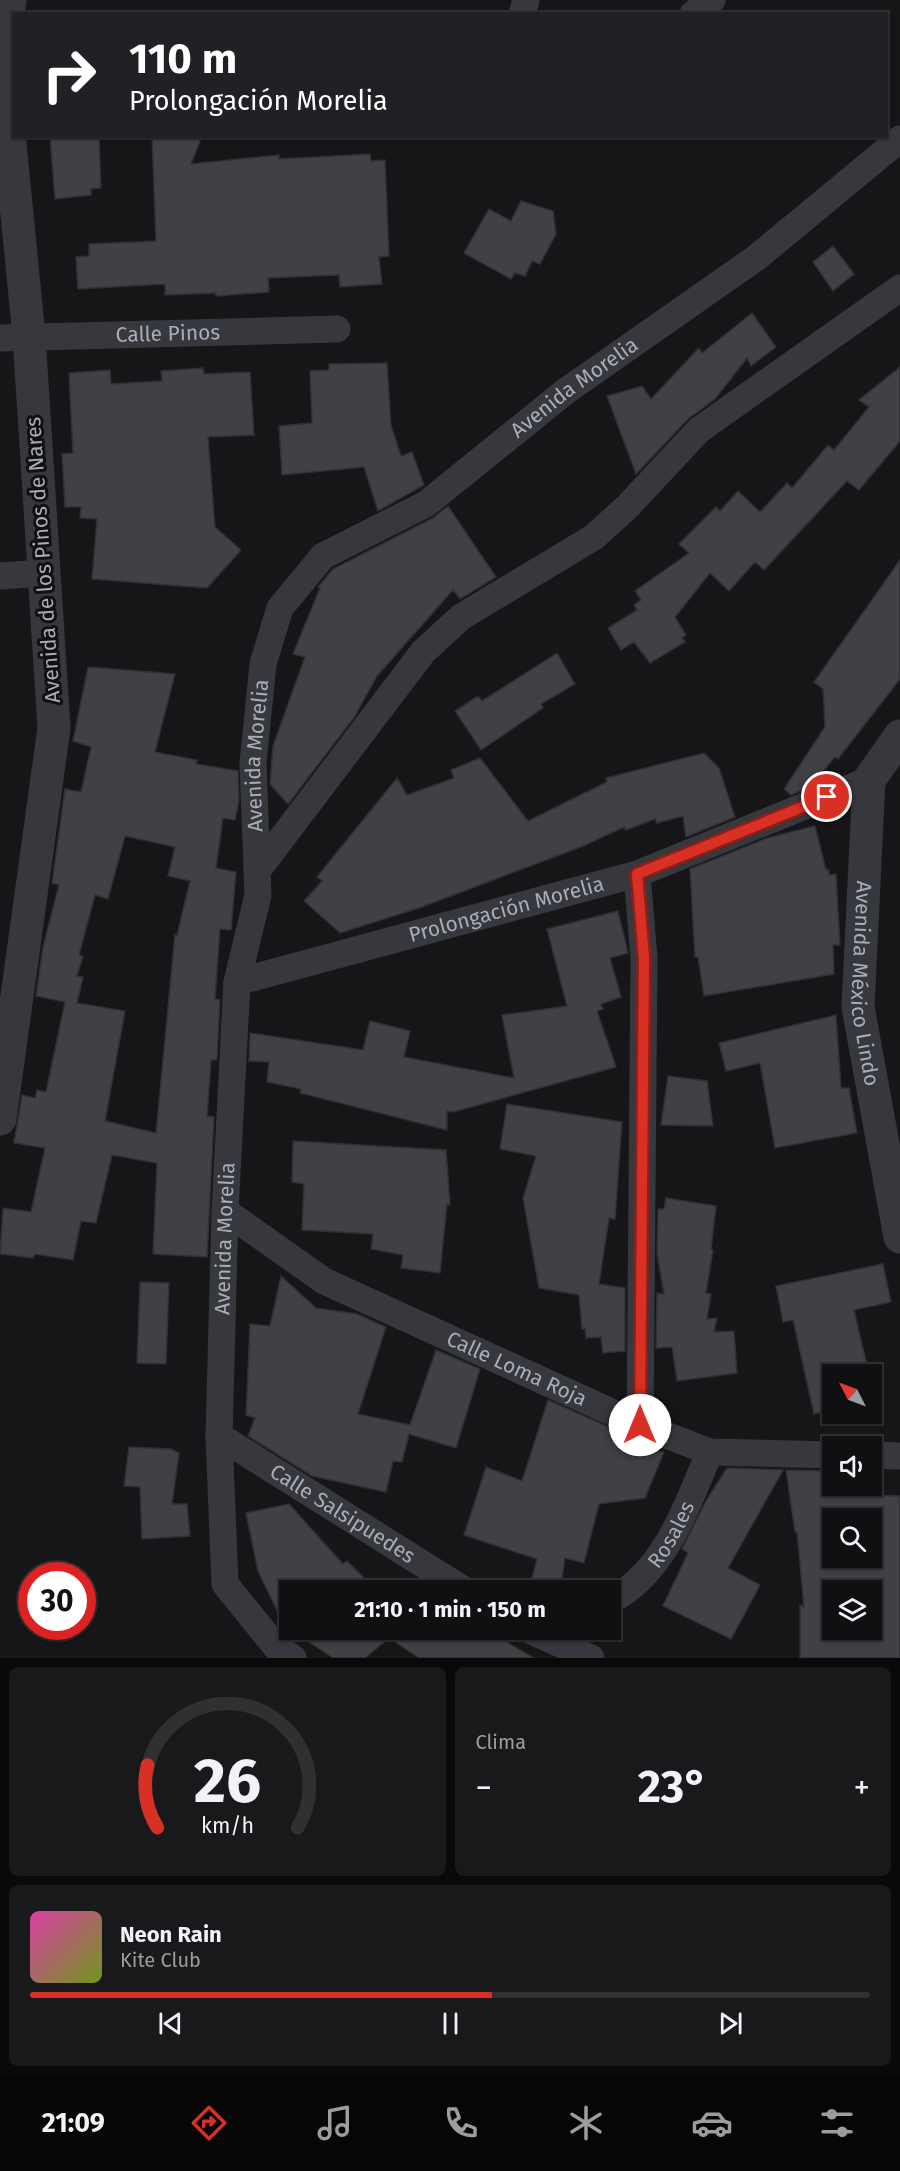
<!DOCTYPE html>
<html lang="es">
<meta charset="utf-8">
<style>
body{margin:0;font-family:"Fira Sans",sans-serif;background:#19191b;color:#f1f3f6;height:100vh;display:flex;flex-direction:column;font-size:22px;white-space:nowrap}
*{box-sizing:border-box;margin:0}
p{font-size:20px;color:#9c9d9f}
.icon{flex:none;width:33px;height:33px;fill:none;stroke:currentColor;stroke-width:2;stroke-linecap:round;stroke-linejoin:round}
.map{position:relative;height:1658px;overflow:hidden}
.details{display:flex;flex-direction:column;gap:9px;padding:9px;background:#09090a;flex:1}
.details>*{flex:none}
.top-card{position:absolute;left:12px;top:12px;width:876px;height:126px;border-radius:0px;box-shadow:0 2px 4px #0004,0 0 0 2px #303032;background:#202124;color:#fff;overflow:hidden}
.needle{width:39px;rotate:312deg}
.controls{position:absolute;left:822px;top:1364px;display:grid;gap:12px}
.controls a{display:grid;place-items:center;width:60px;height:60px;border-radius:0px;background:#101012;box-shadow:0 2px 4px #0004,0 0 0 2px #303032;font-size:30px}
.speed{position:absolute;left:18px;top:1562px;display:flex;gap:12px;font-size:30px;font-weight:700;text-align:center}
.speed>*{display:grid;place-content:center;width:78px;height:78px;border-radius:50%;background:#101012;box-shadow:0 2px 4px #0004,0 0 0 2px #303032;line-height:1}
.speed .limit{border:9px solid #d22;background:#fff;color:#111}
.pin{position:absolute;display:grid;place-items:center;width:51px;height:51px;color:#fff;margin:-26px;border:3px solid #fff;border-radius:50%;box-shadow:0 2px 6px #0007}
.me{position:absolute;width:66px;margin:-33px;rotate:0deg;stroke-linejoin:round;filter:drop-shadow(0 0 4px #0008)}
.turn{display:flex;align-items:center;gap:21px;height:126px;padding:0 18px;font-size:27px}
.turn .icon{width:78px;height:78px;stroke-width:2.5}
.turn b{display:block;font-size:42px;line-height:51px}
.big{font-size:45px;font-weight:700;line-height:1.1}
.details .tile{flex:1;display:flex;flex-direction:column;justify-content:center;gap:9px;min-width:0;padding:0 21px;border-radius:9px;background:#19191b}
.details .dial{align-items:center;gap:0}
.dial svg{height:156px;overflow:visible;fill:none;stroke:#303032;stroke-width:7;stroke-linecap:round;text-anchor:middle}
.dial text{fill:#f1f3f6;stroke:none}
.song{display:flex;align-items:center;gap:18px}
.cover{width:72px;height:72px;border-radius:9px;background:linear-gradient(135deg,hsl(320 70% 55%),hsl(80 70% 35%))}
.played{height:6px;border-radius:3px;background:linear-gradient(90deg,#d93025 55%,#303032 55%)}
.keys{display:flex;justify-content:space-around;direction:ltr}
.heat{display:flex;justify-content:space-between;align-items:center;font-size:33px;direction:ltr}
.details .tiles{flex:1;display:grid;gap:9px;grid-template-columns:1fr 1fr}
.tile:last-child{grid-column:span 2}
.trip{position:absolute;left:279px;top:1580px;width:342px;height:60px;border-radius:0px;background:#101012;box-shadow:0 2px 4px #0004,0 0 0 2px #303032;font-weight:700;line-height:60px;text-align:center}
.tabs{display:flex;height:96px;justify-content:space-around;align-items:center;background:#060607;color:#9c9d9f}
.tabs .icon{width:42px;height:42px}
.tabs .on{color:#d93025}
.tabs b{font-size:27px;color:#f1f3f6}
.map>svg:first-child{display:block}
.building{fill:#404145;stroke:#303034;stroke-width:1.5;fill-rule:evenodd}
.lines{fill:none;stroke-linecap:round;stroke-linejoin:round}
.minor{stroke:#37383d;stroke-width:27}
.tertiary{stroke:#37383d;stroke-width:33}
.route-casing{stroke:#8d1f18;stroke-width:15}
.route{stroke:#d93025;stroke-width:10}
.labels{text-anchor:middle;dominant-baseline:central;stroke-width:6;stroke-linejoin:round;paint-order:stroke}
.street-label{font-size:21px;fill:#a8adb8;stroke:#111113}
</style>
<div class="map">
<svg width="900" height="1658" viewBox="0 0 900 1658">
<rect width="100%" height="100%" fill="#161618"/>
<!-- building -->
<path class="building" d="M50,136H99L101,188L91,189V195L55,199Z
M152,136H202L191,164L279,155V159L370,154L371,161L385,160L389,256L379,257L382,284L340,287L339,275L268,278L269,292L216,296V293L165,295V284L78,289L76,257L89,256V244L156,241Z
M521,201L553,211L556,234L540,264L532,261L525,276L515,273L511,279L464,253L489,209L511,221Z
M833,246L854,274L833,291L813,262Z
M752,313L776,347L751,366L747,358L715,399L688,419L636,474L607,396L642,386L651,399L699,348L702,353Z
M387,363L391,425L401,456L412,452L424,485L378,511L364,467L282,475L279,426L312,423L310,371L329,370V364Z
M900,367V441L859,490L847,481L764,570L755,562L729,591L710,573L675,617L686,635L682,638L685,642L650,663L634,642L621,650L608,628L637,610L634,605L641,600L635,591L689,553L679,544L716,507L720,511L738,491L760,512L787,483L792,488L828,445L834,450L869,407L859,400Z
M203,368L204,374L250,372L254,435L208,437L215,527L241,550L207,588L92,579L97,519L80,518L81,507H65L62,454L73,453L69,373L110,370L111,384L162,381L161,371Z
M448,506L496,577L460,599L453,590L377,676L355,716L288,804L270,784L273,746L305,657L293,654L320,588L318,587L333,569L433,518Z
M900,560V679L838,759L835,757L811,786L791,795L784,789L825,727L823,689L814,682Z
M557,653L575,684L541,704L543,708L481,750L455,711L478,696L482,701Z
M88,667L175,674L155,752L197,760L196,764L238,771L239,801L235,820L223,818L216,868L236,872L231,930L220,929L215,999L220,1000L217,1060H211L207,1116L214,1117L207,1257L153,1254L157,1163L112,1155L96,1223L81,1221L73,1260L35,1254L33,1258L0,1254L3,1208L31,1212L45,1148L14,1143L22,1095L35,1098L37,1090L46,1092L65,1002L36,996L43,947L59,885L52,883L65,789L81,792L91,747L73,741ZM125,836L175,847L168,876L190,881L177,935L175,934L156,1133L105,1121L125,1011L77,1003L83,977L77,976L83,956L79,955L95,895L108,899Z
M704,753L719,768L735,817L686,837L683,816L657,823L655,819L626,830L624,827L583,846L419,908L340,933L304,901L322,881L317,877L397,778L407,795L454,778L451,770L480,758L528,821L607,782L606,778Z
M815,826L826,870H829V875L836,874L840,945H833L834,974L704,996L698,957H695L690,869L767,838Z
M618,911L628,953L610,958L621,997L601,1004L603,1009L597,1011L616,1067L453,1112L447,1111V1130L300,1093L301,1089L267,1082L269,1062L249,1061L250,1033L363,1050L370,1021L410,1031L404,1057L514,1078L502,1015L567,1006L547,929Z
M836,1015L841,1088H849L857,1133L775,1148L760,1063L726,1071L719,1043Z
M668,1076L707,1081L713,1126L661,1125Z
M507,1104L622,1122L615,1219L609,1218L599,1284L625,1288V1351L603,1353L601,1337L586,1338L585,1328L582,1329L579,1295L539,1288L523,1198L536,1156L500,1149Z
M293,1141L446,1150L450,1205L447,1204L440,1273L401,1268L403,1255L371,1249L373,1234L302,1230L304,1184L292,1182Z
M666,1198L716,1206L711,1249L713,1250L706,1293L711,1294L707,1319L717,1318L714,1332L734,1331L737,1373L677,1381L672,1347L656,1348L657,1293L664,1294L657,1254L658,1209H664Z
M883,1264L891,1302L854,1310L869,1374H832V1409L814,1414L793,1320L783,1322L776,1286Z
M281,1276L316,1308L357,1314L386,1327L358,1414L410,1425L436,1350L480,1369L456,1448L409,1434L402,1462L393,1461L386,1492L312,1476L248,1436L255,1418L246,1415L250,1324L270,1326Z
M140,1282L169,1283L166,1364L137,1363Z
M548,1400L649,1445L647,1451L664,1452L645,1498L599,1504L584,1563L565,1558L560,1590L530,1586L537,1559L464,1535L486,1467L522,1481Z
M129,1447L171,1449L179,1453L172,1504H187L190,1536L142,1539L140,1487L124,1486Z
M727,1468L783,1470L728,1568L760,1585L731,1639L663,1606L688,1553L682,1549L707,1499Z
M786,1470L822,1471L824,1494L900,1496V1658H800V1605L804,1607L797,1532H795ZM832,1518H872V1557H832ZM832,1590H872V1629H832Z
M289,1504L343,1564L347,1561L376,1590H290V1628L284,1625L258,1571L246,1513Z
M290,1629H484L534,1658H419L389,1638L365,1658H333Z"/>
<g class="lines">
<!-- minor -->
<g class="minor">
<path d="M522,14L526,0"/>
<path d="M693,14L712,0"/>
<path id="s1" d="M0,338L337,329"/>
<path d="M0,576L44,573"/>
<path d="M257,871L423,652L461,617L594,537L627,507L699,430L900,288"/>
<path d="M637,874L644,958L640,1425"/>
<path id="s2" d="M237,982L637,874L869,780"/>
<path id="s3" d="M225,1211L324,1281L640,1425L710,1452L832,1455"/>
<path id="s4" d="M219,1436L464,1590"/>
<path d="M872,1455L900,1456"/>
<path id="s5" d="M610,1601C667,1570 685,1508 710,1452"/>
<path d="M527,1629L591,1658"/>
<path id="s6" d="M293,1658L276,1647L225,1584L219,1436L225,1211L237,982L258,895L253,763L263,664L280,608L323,556L426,504L566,391L756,258L900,139"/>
</g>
<!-- tertiary -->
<g class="tertiary">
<path id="s7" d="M900,736L869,780L858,1007L900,1237"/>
<path d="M0,1119L54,728L29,336L2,63L10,0"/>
</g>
</g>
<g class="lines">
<defs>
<path id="route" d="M640,1425L644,958L637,874L827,797"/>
</defs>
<!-- route casing -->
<use href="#route" class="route-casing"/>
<!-- route -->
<use href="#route" class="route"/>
</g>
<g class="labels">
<!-- street labels -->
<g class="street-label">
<text stroke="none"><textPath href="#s1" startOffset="168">Calle Pinos</textPath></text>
<text stroke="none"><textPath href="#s6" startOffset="1455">Avenida Morelia</textPath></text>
<text transform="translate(43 560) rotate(-94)">Avenida de los Pinos de Nares</text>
<text stroke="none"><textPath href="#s6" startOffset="933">Avenida Morelia</textPath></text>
<text stroke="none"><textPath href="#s2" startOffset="279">Prolongación Morelia</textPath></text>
<text stroke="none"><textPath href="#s7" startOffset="258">Avenida México Lindo</textPath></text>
<text stroke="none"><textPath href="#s6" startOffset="447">Avenida Morelia</textPath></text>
<text stroke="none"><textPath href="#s3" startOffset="333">Calle Loma Roja</textPath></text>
<text stroke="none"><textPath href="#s4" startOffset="146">Calle Salsipuedes</textPath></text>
<text stroke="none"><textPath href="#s5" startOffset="92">Rosales</textPath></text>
</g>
</g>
</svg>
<div class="controls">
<a><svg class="needle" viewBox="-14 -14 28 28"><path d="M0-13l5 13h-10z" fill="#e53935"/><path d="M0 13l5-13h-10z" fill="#9c9d9f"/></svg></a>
<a><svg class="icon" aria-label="sound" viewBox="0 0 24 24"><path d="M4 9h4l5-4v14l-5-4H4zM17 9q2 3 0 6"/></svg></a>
<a><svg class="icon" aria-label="search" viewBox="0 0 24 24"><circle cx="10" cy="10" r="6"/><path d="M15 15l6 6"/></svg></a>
<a><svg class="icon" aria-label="layers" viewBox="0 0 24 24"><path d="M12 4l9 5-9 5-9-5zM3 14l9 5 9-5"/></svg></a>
</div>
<div class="speed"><div class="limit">30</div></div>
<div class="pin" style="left:827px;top:797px;background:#d93025"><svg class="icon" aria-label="arrive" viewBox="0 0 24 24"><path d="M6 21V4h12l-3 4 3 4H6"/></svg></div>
<svg class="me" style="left:640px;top:1425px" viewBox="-20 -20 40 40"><circle r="19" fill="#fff"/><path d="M0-13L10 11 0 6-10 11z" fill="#d93025"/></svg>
<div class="trip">21:10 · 1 min · 150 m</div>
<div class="top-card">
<div class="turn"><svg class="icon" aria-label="right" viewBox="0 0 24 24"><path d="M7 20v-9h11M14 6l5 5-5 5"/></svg><div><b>110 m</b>Prolongación Morelia</div></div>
</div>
</div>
<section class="details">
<div class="tiles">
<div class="tile dial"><svg viewBox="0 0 100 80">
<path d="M14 69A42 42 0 1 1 86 69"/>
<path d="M14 69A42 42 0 0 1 9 37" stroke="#d93025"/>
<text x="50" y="56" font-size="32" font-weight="700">26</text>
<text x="50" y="72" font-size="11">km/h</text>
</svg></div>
<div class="tile"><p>Clima</p>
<div class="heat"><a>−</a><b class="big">23°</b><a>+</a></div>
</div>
<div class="tile">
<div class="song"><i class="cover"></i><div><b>Neon Rain</b><p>Kite Club</p></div></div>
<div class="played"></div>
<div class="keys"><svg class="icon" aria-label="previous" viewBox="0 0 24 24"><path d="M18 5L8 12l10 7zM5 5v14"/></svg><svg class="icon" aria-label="pause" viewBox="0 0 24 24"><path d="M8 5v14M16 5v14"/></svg><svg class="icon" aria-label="next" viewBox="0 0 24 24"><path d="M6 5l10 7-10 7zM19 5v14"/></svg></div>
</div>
</div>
</section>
<nav class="tabs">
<b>21:09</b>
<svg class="icon on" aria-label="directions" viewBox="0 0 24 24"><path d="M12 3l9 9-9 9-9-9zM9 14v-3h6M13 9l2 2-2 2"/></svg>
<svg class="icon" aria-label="music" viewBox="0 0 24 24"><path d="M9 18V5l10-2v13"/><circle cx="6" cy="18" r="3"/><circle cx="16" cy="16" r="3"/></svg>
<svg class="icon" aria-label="phone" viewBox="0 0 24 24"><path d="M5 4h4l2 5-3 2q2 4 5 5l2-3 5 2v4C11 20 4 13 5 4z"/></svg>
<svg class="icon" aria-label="climate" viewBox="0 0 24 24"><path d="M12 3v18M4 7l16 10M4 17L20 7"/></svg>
<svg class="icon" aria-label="car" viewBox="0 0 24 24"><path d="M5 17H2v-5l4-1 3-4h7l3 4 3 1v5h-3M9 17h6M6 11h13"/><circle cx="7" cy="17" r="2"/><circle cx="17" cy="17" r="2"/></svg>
<svg class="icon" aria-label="filters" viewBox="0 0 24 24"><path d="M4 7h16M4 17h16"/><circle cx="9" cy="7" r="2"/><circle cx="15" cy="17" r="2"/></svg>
</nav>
